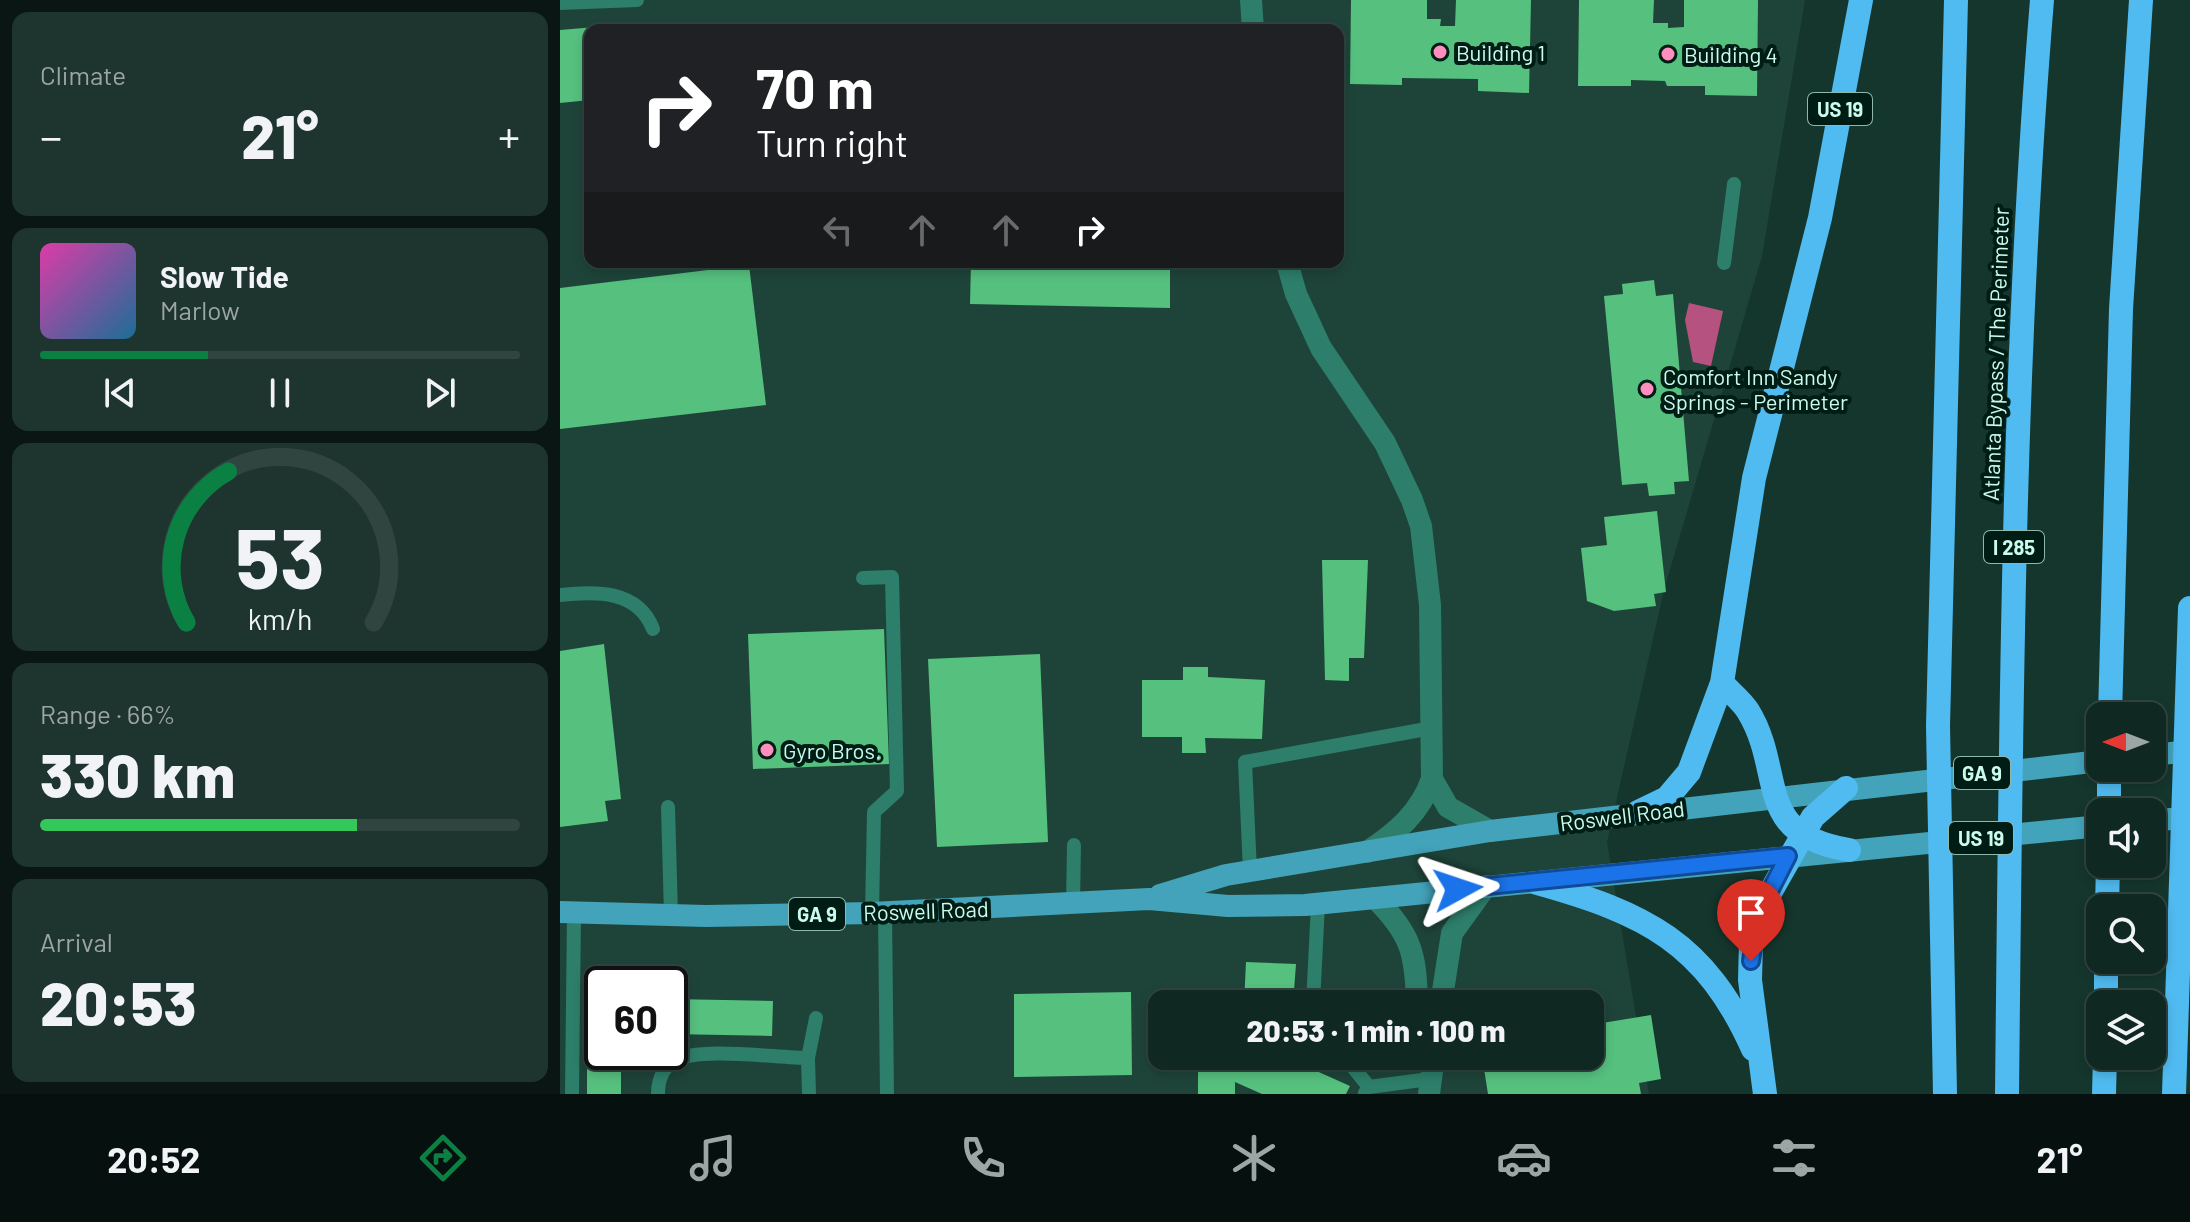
<!DOCTYPE html>
<meta charset="utf-8">
<style>
body{margin:0;font-family:Barlow,sans-serif;background:#1e342f;color:#f1f3f6;height:100vh;display:flex;flex-direction:column;font-size:30px;white-space:nowrap}
*{box-sizing:border-box;margin:0}
p{font-size:26px;color:#9ca6a5}
.icon{flex:none;width:44px;height:44px;fill:none;stroke:currentColor;stroke-width:2;stroke-linecap:round;stroke-linejoin:round}
.map{position:relative;flex:1;overflow:hidden}
.drawer{display:flex;flex-direction:column;gap:12px;padding:12px;background:#091613;width:560px}
.drawer>*{flex:none}
.banner{position:absolute;left:24px;top:24px;width:760px;height:244px;border-radius:16px;box-shadow:0 4px 12px #0003,0 0 0 2px #304440;background:#202124;color:#fff;overflow:hidden}
.needle{width:52px;rotate:270deg}
.buttons{position:absolute;left:1526px;top:702px;display:grid;gap:16px}
.buttons a{display:grid;place-items:center;width:80px;height:80px;border-radius:16px;background:#102822;box-shadow:0 4px 12px #0003,0 0 0 2px #304440;font-size:40px}
.speed{position:absolute;left:24px;top:966px;display:flex;gap:16px;font-size:40px;font-weight:700;text-align:center}
.speed>*{display:grid;place-content:center;width:104px;height:104px;border-radius:50%;background:#102822;box-shadow:0 4px 12px #0003,0 0 0 2px #304440;line-height:1}
.speed .limit{border:4px solid #111;border-radius:12px;background:#fff;color:#111}
.pin{position:absolute;display:grid;place-items:center;width:68px;height:68px;color:#fff;margin:-82px -34px;border-radius:50% 50% 50% 0;rotate:-45deg;box-shadow:0 0 8px #0007}
.pin .icon{rotate:45deg}
.me{position:absolute;width:88px;margin:-44px;rotate:85deg;stroke-linejoin:round;filter:drop-shadow(0 0 6px #0008)}
.turn{display:flex;align-items:center;gap:28px;height:168px;padding:0 40px;font-size:36px}
.turn .icon{width:104px;height:104px;stroke-width:2.5}
.turn b{display:block;font-size:56px;line-height:68px}
.lanes{display:flex;align-items:center;height:76px;padding:0 40px;background:#0003;justify-content:center;gap:40px;direction:ltr}
.lanes .off{opacity:.35}
.big{font-size:60px;font-weight:800;line-height:1.1}
.drawer .widget{flex:1;display:flex;flex-direction:column;justify-content:center;gap:12px;min-width:0;padding:0 28px;border-radius:16px;background:#1e342f}
.drawer .dial{align-items:center;gap:0}
.dial svg{height:208px;overflow:visible;fill:none;stroke:#304440;stroke-width:7;stroke-linecap:round;text-anchor:middle}
.dial text{fill:#f1f3f6;stroke:none}
.song{display:flex;align-items:center;gap:24px}
.cover{width:96px;height:96px;border-radius:12px;background:linear-gradient(135deg,hsl(320 70% 55%),hsl(200 70% 35%))}
.played{height:8px;border-radius:4px;background:linear-gradient(90deg,#0b8043 35%,#304440 35%)}
.keys{display:flex;justify-content:space-around;direction:ltr}
.heat{display:flex;justify-content:space-between;align-items:center;font-size:44px;direction:ltr}
.charge{height:12px;border-radius:6px;background:linear-gradient(90deg,#34c759 66%,#304440 0)}
.trip{position:absolute;left:588px;top:990px;width:456px;height:80px;border-radius:16px;background:#102822;box-shadow:0 4px 12px #0003,0 0 0 2px #304440;font-weight:800;line-height:80px;text-align:center}
.dock{display:flex;height:128px;justify-content:space-around;align-items:center;background:#06100e;color:#9ca6a5}
.dock .icon{width:56px;height:56px}
.dock .on{color:#0b8043}
.dock b{font-size:36px;color:#f1f3f6}
main{display:flex;flex:1;min-height:0}
.map>svg:first-child{display:block}
.built{fill:#1e4439;fill-rule:evenodd}
.water{fill:#b5527f}
.building{fill:#56c07f}
.lines{fill:none;stroke-linecap:round;stroke-linejoin:round}
.service{stroke:#2d7e6a;stroke-width:14}
.minor{stroke:#2d7e6a;stroke-width:22}
.primary{stroke:#42a3bb;stroke-width:22}
.motorway{stroke:#50bbf1;stroke-width:24}
.route-casing{stroke:#114b97;stroke-width:20}
.route{stroke:#1a73e8;stroke-width:14}
.poi-dot{fill:#fe8ebe;stroke:#001d15;stroke-width:3}
.labels{text-anchor:middle;dominant-baseline:central;stroke-width:8;stroke-linejoin:round;paint-order:stroke}
.shield{fill:#001d15;stroke:#8eb8ac;stroke-width:2}
.shield-label{font-size:20px;font-weight:bold;fill:#cbfbec}
.poi-label{font-size:22px;fill:#cbfbec;stroke:#001d15;text-anchor:start}
.street-label{font-size:22px;fill:#cbfbec;stroke:#001d15}
</style>
<main>
<section class="drawer">
<div class="widget"><p>Climate</p>
<div class="heat"><a>−</a><b class="big">21°</b><a>+</a></div>
</div>
<div class="widget">
<div class="song"><i class="cover"></i><div><b>Slow Tide</b><p>Marlow</p></div></div>
<div class="played"></div>
<div class="keys"><svg class="icon" aria-label="previous" viewBox="0 0 24 24"><path d="M18 5L8 12l10 7zM5 5v14"/></svg><svg class="icon" aria-label="pause" viewBox="0 0 24 24"><path d="M8 5v14M16 5v14"/></svg><svg class="icon" aria-label="next" viewBox="0 0 24 24"><path d="M6 5l10 7-10 7zM19 5v14"/></svg></div>
</div>
<div class="widget dial"><svg viewBox="0 0 100 80">
<path d="M14 69A42 42 0 1 1 86 69"/>
<path d="M14 69A42 42 0 0 1 30 11" stroke="#0b8043"/>
<text x="50" y="56" font-size="32" font-weight="700">53</text>
<text x="50" y="72" font-size="11">km/h</text>
</svg></div>
<div class="widget"><p>Range · 66%</p><b class="big">330 km</b><div class="charge"></div></div>
<div class="widget"><p>Arrival</p><b class="big">20:53</b></div>
</section>
<div class="map">
<svg width="1630" height="1094" viewBox="0 0 1630 1094">
<rect width="100%" height="100%" fill="#15362d"/>
<!-- built -->
<path class="built" d="M0,0H1245L1202,256L1104,590L1047,842L1089,1094H0ZM30,30H778V262H30ZM42,984H110V1052H42ZM602,1004H1030V1056H602Z"/>
<!-- water -->
<path class="water" d="M1129,303L1163,311L1151,366L1133,362L1125,320Z"/>
<!-- building -->
<path class="building" d="M791,0H867V19H881L880,26H895L896,0H971L969,93L918,91V79L842,78V85L790,84Z
M1019,0H1094L1093,23H1108V28L1124,27V0H1198L1197,96L1145,95V86H1107L1105,81L1071,80V86H1018Z
M94,22L95,30H30V100L0,103V30Z
M411,262H610V308L410,304Z
M189,265L206,405L0,429V288Z
M1094,280L1096,296L1113,294L1129,481L1114,482L1115,494L1089,496L1087,483L1062,485L1044,296L1063,294L1062,284Z
M1097,511L1106,592L1094,594L1096,606L1054,611L1027,601L1021,548L1047,545L1044,517Z
M762,560H808L804,658H789V681L765,680Z
M324,629L329,764L193,769L188,634Z
M44,644L61,799L45,801L48,821L0,827V651Z
M480,654L488,842L377,847L368,659Z
M623,667H648V677L705,680L702,739L645,738L646,753H622V737H582V680H623Z
M686,962L736,964L733,1004H684Z
M571,992L572,1075L454,1077V994Z
M110,999L213,1001L212,1036L110,1034Z
M1091,1015L1101,1079L1079,1083L1081,1094H928L922,1056H1030V1025Z
M27,1016H42V1052H61V1094H27Z
M638,1056H723L790,1086L786,1094H702L675,1082V1094H638Z"/>
<g class="lines">
<!-- service -->
<path class="service" d="M0,3L77,0
M1164,263L1174,184
M303,578L332,577L337,791L314,812L312,913
M0,595C36,591 78,590 93,629
M108,807L111,915
M690,871L685,762L872,728
M513,904L514,845
M325,912L327,1094
M753,1004L758,904
M784,1056L809,1087L805,1093
M809,1087L869,1079
M12,1094L14,913
M98,1094C98,1082 102,1068 114,1061C140,1046 215,1058 248,1058
M249,1094L248,1058L256,1018"/>
<!-- minor -->
<path class="minor" d="M691,0L693,30
M727,262L736,294L761,348L825,443L852,500L861,526L870,605L872,779L888,807L930,831
M807,852C836,833 860,813 872,779
M815,898C851,934 856,953 857,1004
M881,1004L892,933L926,886
M869,1094L874,1056"/>
<!-- primary -->
<path class="primary" d="M1592,755L1630,751
M1592,821L1630,817
M600,895L666,875L930,831L1540,761
M0,912L146,916L312,913L589,899L668,906L745,905L1540,826"/>
<!-- motorway -->
<path class="motorway" d="M1162,683C1170,692 1182,701 1188,711C1226,773 1191,834 1289,850
M1550,716L1561,309L1581,0
M1078,812L1107,798L1129,772L1162,683L1194,478L1260,218L1301,0
M1549,812V768
M977,883C1085,913 1145,942 1193,1049
M1547,908L1548,864
M1546,1004V960
M1205,1094L1190,980L1191,942L1198,914L1253,817L1286,788
M1385,1094L1378,726L1396,0
M1447,1094C1451,729 1452,364 1482,0
M1544,1094L1545,1056
M1614,1094L1630,608"/>
</g>
<g class="lines">
<defs>
<path id="route" d="M898,889L1228,856L1198,914L1191,961"/>
</defs>
<!-- route casing -->
<use href="#route" class="route-casing"/>
<!-- route -->
<use href="#route" class="route"/>
</g>
<!-- markers -->
<g class="poi-dot">
<circle cx="880" cy="52" r="8"/>
<circle cx="1108" cy="54" r="8"/>
<circle cx="1087" cy="389" r="8"/>
<circle cx="207" cy="750" r="8"/>
</g>
<g class="labels">
<!-- shield labels -->
<g class="shield">
<rect x="1248" y="93" width="64" height="32" rx="6"/>
<rect x="1424" y="531" width="60" height="32" rx="6"/>
<rect x="1394" y="757" width="56" height="32" rx="6"/>
<rect x="1389" y="822" width="64" height="32" rx="6"/>
<rect x="229" y="898" width="56" height="32" rx="6"/>
</g>
<g class="shield-label">
<text x="1280" y="109">US 19</text>
<text x="1454" y="547">I 285</text>
<text x="1422" y="773">GA 9</text>
<text x="1421" y="838">US 19</text>
<text x="257" y="914">GA 9</text>
</g>
<!-- poi labels -->
<g class="poi-label">
<text x="896" y="52">Building 1</text>
<text x="1124" y="54">Building 4</text>
<text x="1103" y="376">Comfort Inn Sandy<tspan x="1103" dy="25">Springs - Perimeter</tspan></text>
<text x="223" y="750">Gyro Bros.</text>
</g>
<!-- street labels -->
<g class="street-label">
<text transform="translate(1435 354) rotate(-88)">Atlanta Bypass / The Perimeter</text>
<text transform="translate(1062 815) rotate(-7)">Roswell Road</text>
<text transform="translate(366 910) rotate(-2)">Roswell Road</text>
</g>
</g>
</svg>
<div class="buttons">
<a><svg class="needle" viewBox="-14 -14 28 28"><path d="M0-13l5 13h-10z" fill="#e53935"/><path d="M0 13l5-13h-10z" fill="#9ca6a5"/></svg></a>
<a><svg class="icon" aria-label="sound" viewBox="0 0 24 24"><path d="M4 9h4l5-4v14l-5-4H4zM17 9q2 3 0 6"/></svg></a>
<a><svg class="icon" aria-label="search" viewBox="0 0 24 24"><circle cx="10" cy="10" r="6"/><path d="M15 15l6 6"/></svg></a>
<a><svg class="icon" aria-label="layers" viewBox="0 0 24 24"><path d="M12 4l9 5-9 5-9-5zM3 14l9 5 9-5"/></svg></a>
</div>
<div class="speed"><div class="limit">60</div></div>
<div class="pin" style="left:1191px;top:961px;background:#d93025"><svg class="icon" aria-label="arrive" viewBox="0 0 24 24"><path d="M6 21V4h12l-3 4 3 4H6"/></svg></div>
<svg class="me" style="left:898px;top:889px" viewBox="-20 -20 40 40"><path d="M0-17L14 15 0 8-14 15z" fill="#1a73e8" stroke="#fff" stroke-width="4"/></svg>
<div class="trip">20:53 · 1 min · 100 m</div>
<div class="banner">
<div class="turn"><svg class="icon" aria-label="right" viewBox="0 0 24 24"><path d="M7 20v-9h11M14 6l5 5-5 5"/></svg><div><b>70 m</b>Turn right</div></div>
<div class="lanes"><svg class="icon off" aria-label="left" viewBox="0 0 24 24"><path d="M17 20v-9H6M10 6l-5 5 5 5"/></svg><svg class="icon off" aria-label="ahead" viewBox="0 0 24 24"><path d="M12 20V5M6 11l6-6 6 6"/></svg><svg class="icon off" aria-label="ahead" viewBox="0 0 24 24"><path d="M12 20V5M6 11l6-6 6 6"/></svg><svg class="icon" aria-label="right" viewBox="0 0 24 24"><path d="M7 20v-9h11M14 6l5 5-5 5"/></svg></div>
</div>
</div>
</main>
<nav class="dock">
<b>20:52</b>
<svg class="icon on" aria-label="directions" viewBox="0 0 24 24"><path d="M12 3l9 9-9 9-9-9zM9 14v-3h6M13 9l2 2-2 2"/></svg>
<svg class="icon" aria-label="music" viewBox="0 0 24 24"><path d="M9 18V5l10-2v13"/><circle cx="6" cy="18" r="3"/><circle cx="16" cy="16" r="3"/></svg>
<svg class="icon" aria-label="phone" viewBox="0 0 24 24"><path d="M5 4h4l2 5-3 2q2 4 5 5l2-3 5 2v4C11 20 4 13 5 4z"/></svg>
<svg class="icon" aria-label="climate" viewBox="0 0 24 24"><path d="M12 3v18M4 7l16 10M4 17L20 7"/></svg>
<svg class="icon" aria-label="car" viewBox="0 0 24 24"><path d="M5 17H2v-5l4-1 3-4h7l3 4 3 1v5h-3M9 17h6M6 11h13"/><circle cx="7" cy="17" r="2"/><circle cx="17" cy="17" r="2"/></svg>
<svg class="icon" aria-label="filters" viewBox="0 0 24 24"><path d="M4 7h16M4 17h16"/><circle cx="9" cy="7" r="2"/><circle cx="15" cy="17" r="2"/></svg>
<b>21°</b>
</nav>
